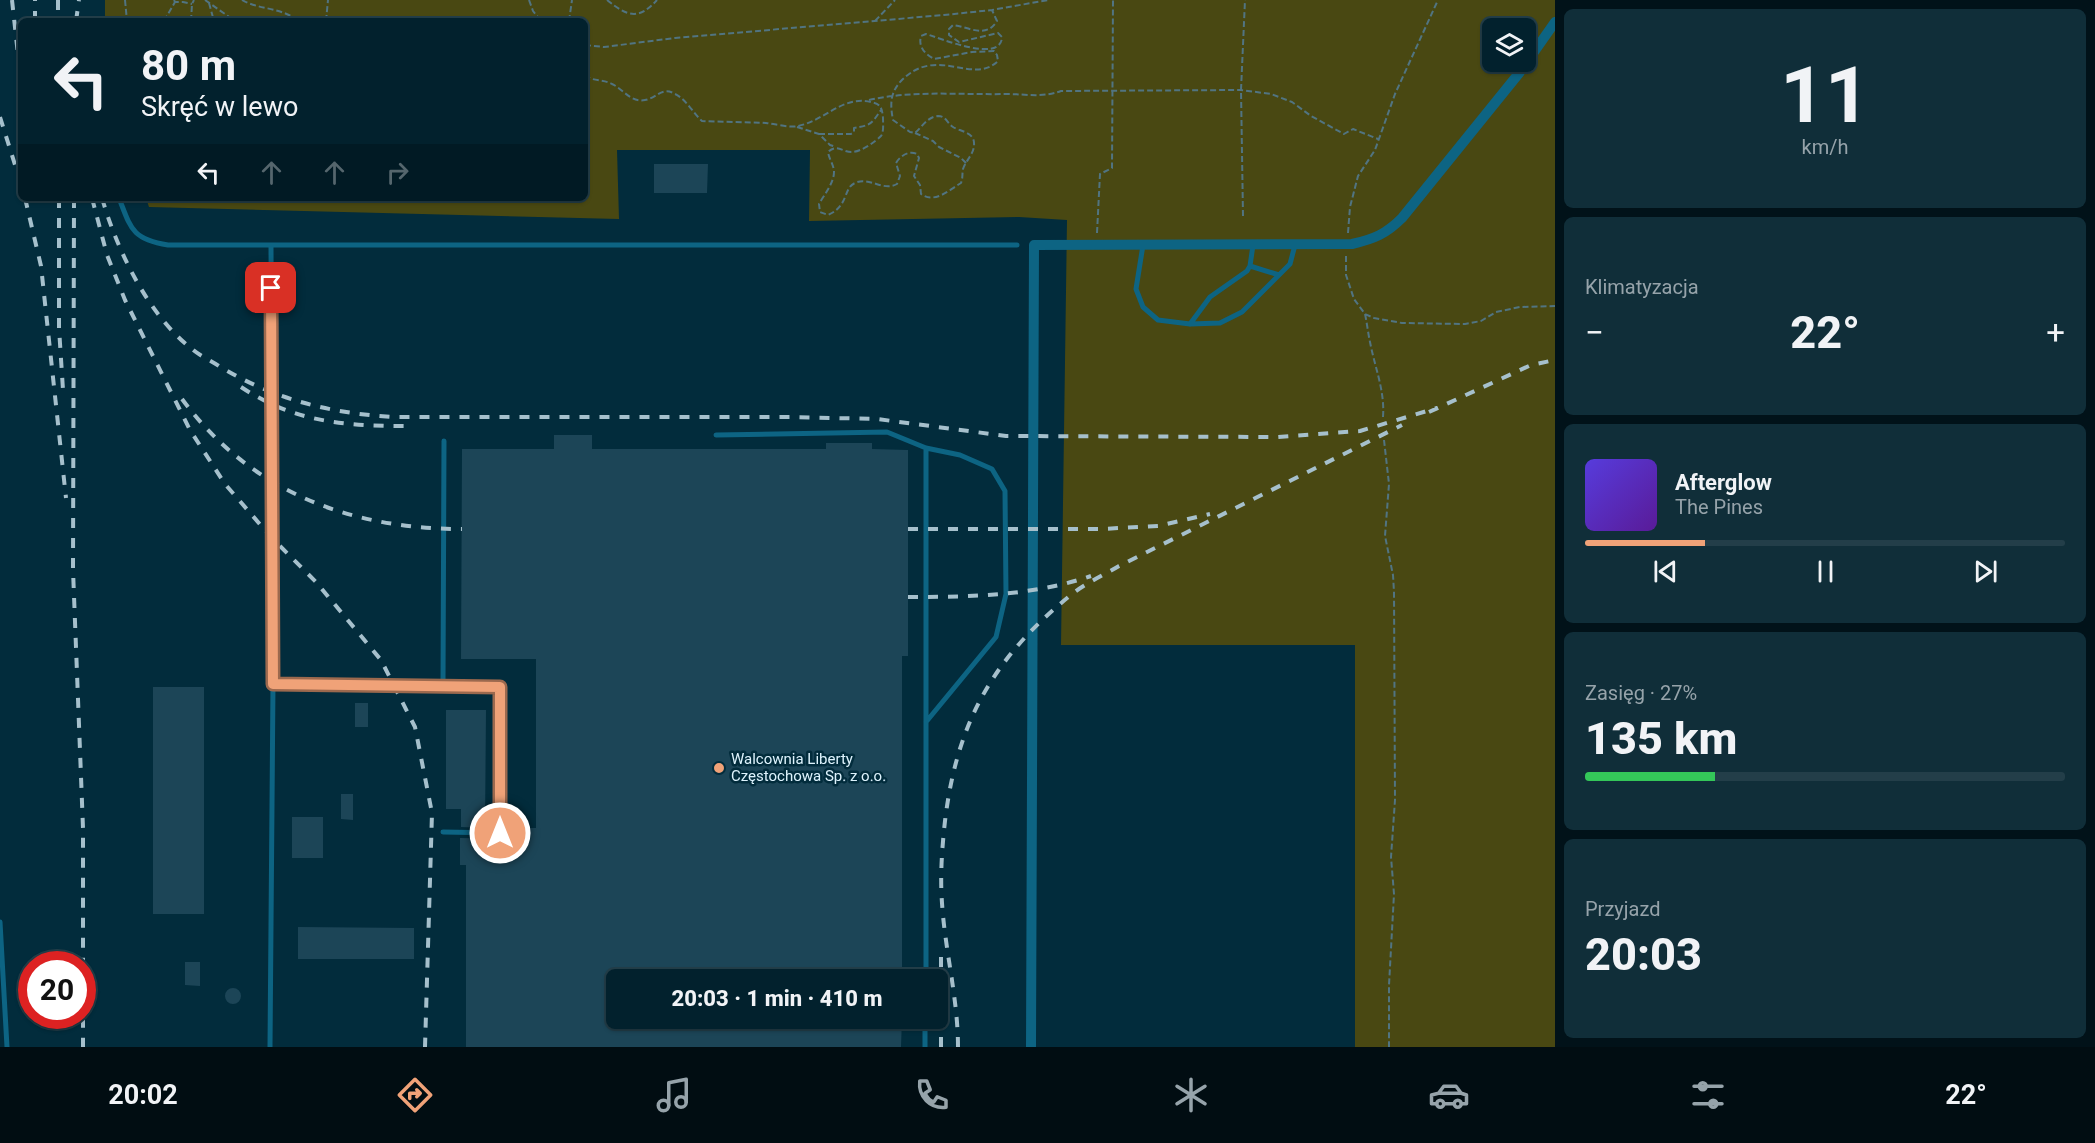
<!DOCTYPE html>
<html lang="pl">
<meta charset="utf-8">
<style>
body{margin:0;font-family:Roboto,sans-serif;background:#102e39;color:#f1f3f6;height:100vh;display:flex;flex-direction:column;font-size:22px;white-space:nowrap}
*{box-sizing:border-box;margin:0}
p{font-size:20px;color:#96a3aa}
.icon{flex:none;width:33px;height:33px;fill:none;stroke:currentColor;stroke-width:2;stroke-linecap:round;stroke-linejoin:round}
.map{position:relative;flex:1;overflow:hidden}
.sheet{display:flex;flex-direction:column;gap:9px;padding:9px;background:#011219;width:540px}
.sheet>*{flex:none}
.guide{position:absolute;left:18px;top:18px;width:570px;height:183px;border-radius:9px;box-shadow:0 2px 4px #0004,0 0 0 2px #233e49;background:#02212d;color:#f1f3f6;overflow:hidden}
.fabs{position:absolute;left:1482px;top:18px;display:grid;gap:12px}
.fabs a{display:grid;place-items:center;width:54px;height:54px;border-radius:9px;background:#02212d;box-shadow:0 2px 4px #0004,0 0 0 2px #233e49;font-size:30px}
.speed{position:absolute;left:18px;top:951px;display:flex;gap:12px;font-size:30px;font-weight:700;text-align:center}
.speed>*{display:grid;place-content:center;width:78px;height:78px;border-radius:50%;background:#02212d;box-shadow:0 2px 4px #0004,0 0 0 2px #233e49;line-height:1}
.speed .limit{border:9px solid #d22;background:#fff;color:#111}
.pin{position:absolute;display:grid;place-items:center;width:51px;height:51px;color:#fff;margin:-26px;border-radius:12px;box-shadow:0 3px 9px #0006}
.me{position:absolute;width:66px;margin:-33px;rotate:0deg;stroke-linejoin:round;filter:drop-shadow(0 0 4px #0008)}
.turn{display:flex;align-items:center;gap:21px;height:126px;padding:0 24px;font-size:27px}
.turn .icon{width:78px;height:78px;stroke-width:2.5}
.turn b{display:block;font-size:42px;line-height:51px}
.lanes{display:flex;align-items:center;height:57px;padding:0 24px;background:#0003;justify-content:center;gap:30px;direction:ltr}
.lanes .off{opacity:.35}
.big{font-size:45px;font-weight:800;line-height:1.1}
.sheet .card{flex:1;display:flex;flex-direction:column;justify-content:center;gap:9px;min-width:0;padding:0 21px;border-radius:9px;background:#102e39}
.sheet .dial{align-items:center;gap:0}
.dial b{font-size:78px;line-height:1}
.song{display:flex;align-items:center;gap:18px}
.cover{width:72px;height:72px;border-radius:9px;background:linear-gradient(135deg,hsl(250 70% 55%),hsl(270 70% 35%))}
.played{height:6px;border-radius:3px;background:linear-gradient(90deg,#f0a278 25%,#233e49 25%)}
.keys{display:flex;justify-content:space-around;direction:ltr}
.heat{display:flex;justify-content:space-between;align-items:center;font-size:33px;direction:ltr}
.charge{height:9px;border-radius:4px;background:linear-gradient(90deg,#34c759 27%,#233e49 0)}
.trip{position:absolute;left:606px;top:969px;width:342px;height:60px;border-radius:9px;background:#02212d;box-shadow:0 2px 4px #0004,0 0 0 2px #233e49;font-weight:800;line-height:60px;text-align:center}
.dock{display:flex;height:96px;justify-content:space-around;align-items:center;background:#010d12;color:#96a3aa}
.dock .icon{width:42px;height:42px}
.dock .current{color:#f0a278}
.dock b{font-size:27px;color:#f1f3f6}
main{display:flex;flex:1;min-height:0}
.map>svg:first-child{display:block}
.green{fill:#494812;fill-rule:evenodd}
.building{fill:#1c4557}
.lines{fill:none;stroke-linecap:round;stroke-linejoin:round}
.path{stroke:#517481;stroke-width:2;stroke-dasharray:6 3;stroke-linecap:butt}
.lane{stroke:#0d6483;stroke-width:5}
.street{stroke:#0d6483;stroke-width:10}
.rail{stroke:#a6c0cc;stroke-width:4;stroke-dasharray:10 10;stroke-linecap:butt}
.route-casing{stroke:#9c694e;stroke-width:15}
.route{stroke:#f0a278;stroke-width:10}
.poi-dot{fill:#f0a278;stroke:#022c3c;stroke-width:2}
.labels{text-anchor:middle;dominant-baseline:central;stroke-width:5;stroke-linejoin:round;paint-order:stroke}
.poi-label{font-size:15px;fill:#def3fd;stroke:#022c3c;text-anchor:start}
</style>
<main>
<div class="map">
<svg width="1555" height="1047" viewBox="0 0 1555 1047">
<rect width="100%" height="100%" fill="#022c3c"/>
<!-- green -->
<path class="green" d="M105,0H1555V1047H1355V645H1061L1067,220L1019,217L809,221L810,150H617L619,219L149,207L146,198H585V21H105ZM1492,28H1526V62H1492Z"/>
<!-- building -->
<path class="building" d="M654,164H708L707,193H654Z
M554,435H592V449H826V443H872V449L908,450V656H902V980H616V1018H902L901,1047H466V865H460V838L518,839V828H536V659H461L462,449H554Z
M153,687H204V914H153Z
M355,703H368V727H355Z
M446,710H486L485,828L461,827V809H446Z
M341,794H353V820L341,819Z
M292,817H323V858H292Z
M298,927L414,928V959H298Z
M185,962H200V986L185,985Z
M225 996a8 8 0 1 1 16 0a8 8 0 1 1-16 0Z"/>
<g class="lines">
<!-- path -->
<path class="path" d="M125,0L127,21
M174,0L175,2H183L192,4
M205,0L235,21
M242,0C259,10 282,7 298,21
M529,0L533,11L541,21
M607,0C627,16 638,21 657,0
M209,3L214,21
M164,21L175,2
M191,21L192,4L194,0
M326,21L328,0
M569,21L572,0
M875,21L895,0
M585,45L604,47L675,38L944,15L992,10L1048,0
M585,75C593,82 603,79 612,84C623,89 631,103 645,100C657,98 662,86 675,94C686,99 693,113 702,121C723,122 745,122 766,123C776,124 789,128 798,126C824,121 843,95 871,102C881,104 882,108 883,118C883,123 884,132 881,136C875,142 862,151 853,152C843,153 837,143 828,152C829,159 834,165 834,172C834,183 824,195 819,204L820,212L828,215C849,206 843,188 855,183C869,176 883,192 897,184L900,176L896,163C900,156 909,150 917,154L919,158L914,176L920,185L921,194C935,204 949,190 961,183C963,178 962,174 963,169C966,160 975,153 974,143C974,132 959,131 953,127C947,123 946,116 938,116C927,117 922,127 915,133L910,132L893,120C890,104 890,93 901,81C937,44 972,86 998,61L997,55L994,51L972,52L934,59C925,54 918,47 921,36L926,34C940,38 1001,64 1002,37L998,33L959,42L949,35V29L953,25C969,27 986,39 997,21L992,10
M869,100C913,90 961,95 1006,94C1027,94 1041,98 1061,91L1241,90L1271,94L1292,102L1311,116L1344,134L1353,129L1378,139
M797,127L819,134L830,145L836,147
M915,133L933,141L939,147L961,158L966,163
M819,134H851L854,132V128C872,125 871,124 881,110
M1243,216L1241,90L1245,0
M1097,233L1100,174L1112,168L1113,0
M1348,233L1350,207L1358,176L1375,150L1395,94L1438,0
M1346,256V275L1354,299L1365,314L1374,318L1402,323L1465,324L1481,321L1496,312L1520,307L1555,306
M1365,314C1367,323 1368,333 1370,342C1375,368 1385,391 1383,417
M1384,440L1389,484L1385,536L1393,575L1394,592L1395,800L1391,857L1394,894L1389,985V1047"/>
<!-- lane -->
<path class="lane" d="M119,198C131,229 132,239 168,245H1017
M1143,245L1136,289L1143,307L1158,320L1190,324L1220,323L1242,312L1290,264L1295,245
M1250,266L1279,275
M1190,324L1210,297L1247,271L1250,266L1253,245
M716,435L887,432L926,448L960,455L992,469L1005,491L1006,594L996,637L926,722
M273,684L500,687V833L443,832
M443,685L444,441
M0,922L7,1047
M926,980V448
M270,1047L273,684L271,246
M925,1047V1018"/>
<!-- street -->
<path class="street" d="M1031,1047L1034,245L1352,244C1374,239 1386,234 1402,218L1520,72L1555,22"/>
<!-- rail -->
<path class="rail" d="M12,0L21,82
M58,0V21
M35,21V0
M76,21L79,0
M0,117L21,184
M25,198L41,266L66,498
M59,198V328L63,390
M74,198L73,570L83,828V1047
M92,198L107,255L125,300L190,430L225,484L271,537L316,582L381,660L415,727L432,813L425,1047
M102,198C117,250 148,315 192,349C200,356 210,360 219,366C273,399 329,413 392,417H790L877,419L1006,436L1277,437L1360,431L1437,408
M241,387C294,422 344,426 405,426
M182,399C250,491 349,529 462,529
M1429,412L1531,365L1555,360
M908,529H1101L1158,526L1210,514
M908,597C970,597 1032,596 1091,576
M941,1047V948
M958,1047C958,998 945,951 942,903C940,876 942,848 945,821C957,721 994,657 1072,594C1086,583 1104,575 1119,566L1402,425"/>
</g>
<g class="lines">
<defs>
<path id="route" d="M271,288L273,684L500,687V833"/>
</defs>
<!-- route casing -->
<use href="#route" class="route-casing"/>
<!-- route -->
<use href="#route" class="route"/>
</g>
<!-- markers -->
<circle class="poi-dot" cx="719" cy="768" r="6"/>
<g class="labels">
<!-- poi labels -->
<g class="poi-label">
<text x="731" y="759">Walcownia Liberty<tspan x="731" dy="17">Częstochowa Sp. z o.o.</tspan></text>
</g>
</g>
</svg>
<div class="fabs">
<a><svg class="icon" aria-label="layers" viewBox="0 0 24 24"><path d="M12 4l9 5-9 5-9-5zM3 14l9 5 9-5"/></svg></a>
</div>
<div class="speed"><div class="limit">20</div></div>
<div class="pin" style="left:271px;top:288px;background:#d93025"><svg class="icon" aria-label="arrive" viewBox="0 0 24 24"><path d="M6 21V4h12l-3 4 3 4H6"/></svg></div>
<svg class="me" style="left:500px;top:833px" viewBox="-20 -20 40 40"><circle r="17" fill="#f0a278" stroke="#fff" stroke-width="3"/><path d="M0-11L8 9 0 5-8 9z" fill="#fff"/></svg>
<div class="trip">20:03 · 1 min · 410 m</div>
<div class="guide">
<div class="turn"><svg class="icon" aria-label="left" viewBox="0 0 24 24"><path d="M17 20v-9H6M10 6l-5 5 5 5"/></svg><div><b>80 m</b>Skręć w lewo</div></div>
<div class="lanes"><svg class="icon" aria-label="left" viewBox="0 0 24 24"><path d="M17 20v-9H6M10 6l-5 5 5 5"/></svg><svg class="icon off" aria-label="ahead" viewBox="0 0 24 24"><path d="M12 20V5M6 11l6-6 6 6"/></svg><svg class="icon off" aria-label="ahead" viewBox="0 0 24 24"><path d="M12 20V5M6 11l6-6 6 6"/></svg><svg class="icon off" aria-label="right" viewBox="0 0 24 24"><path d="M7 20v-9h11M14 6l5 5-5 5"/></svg></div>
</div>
</div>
<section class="sheet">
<div class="card dial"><b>11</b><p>km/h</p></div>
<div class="card"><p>Klimatyzacja</p>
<div class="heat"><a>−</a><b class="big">22°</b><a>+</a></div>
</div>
<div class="card">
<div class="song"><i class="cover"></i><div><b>Afterglow</b><p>The Pines</p></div></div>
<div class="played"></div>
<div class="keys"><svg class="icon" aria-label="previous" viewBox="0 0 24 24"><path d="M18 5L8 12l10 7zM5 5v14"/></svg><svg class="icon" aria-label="pause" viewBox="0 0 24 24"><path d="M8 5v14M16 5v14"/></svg><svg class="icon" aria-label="next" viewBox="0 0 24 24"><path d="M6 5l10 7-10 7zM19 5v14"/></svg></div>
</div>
<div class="card"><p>Zasięg · 27%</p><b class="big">135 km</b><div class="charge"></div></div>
<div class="card"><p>Przyjazd</p><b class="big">20:03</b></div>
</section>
</main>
<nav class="dock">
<b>20:02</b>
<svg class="icon current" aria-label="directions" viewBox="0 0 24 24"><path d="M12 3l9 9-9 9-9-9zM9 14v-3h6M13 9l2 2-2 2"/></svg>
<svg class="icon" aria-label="music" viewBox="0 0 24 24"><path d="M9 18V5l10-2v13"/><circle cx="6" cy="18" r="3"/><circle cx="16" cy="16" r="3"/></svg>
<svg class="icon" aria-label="phone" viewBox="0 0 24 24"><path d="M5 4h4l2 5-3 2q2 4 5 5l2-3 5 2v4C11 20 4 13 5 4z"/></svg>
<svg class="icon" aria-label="climate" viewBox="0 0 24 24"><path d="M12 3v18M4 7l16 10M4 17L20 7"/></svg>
<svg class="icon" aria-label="car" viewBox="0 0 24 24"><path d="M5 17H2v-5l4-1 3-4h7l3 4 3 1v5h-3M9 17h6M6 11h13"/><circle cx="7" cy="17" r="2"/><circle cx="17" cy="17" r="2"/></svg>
<svg class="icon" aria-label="filters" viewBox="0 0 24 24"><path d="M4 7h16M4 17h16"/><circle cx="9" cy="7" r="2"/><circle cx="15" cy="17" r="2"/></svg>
<b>22°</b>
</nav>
